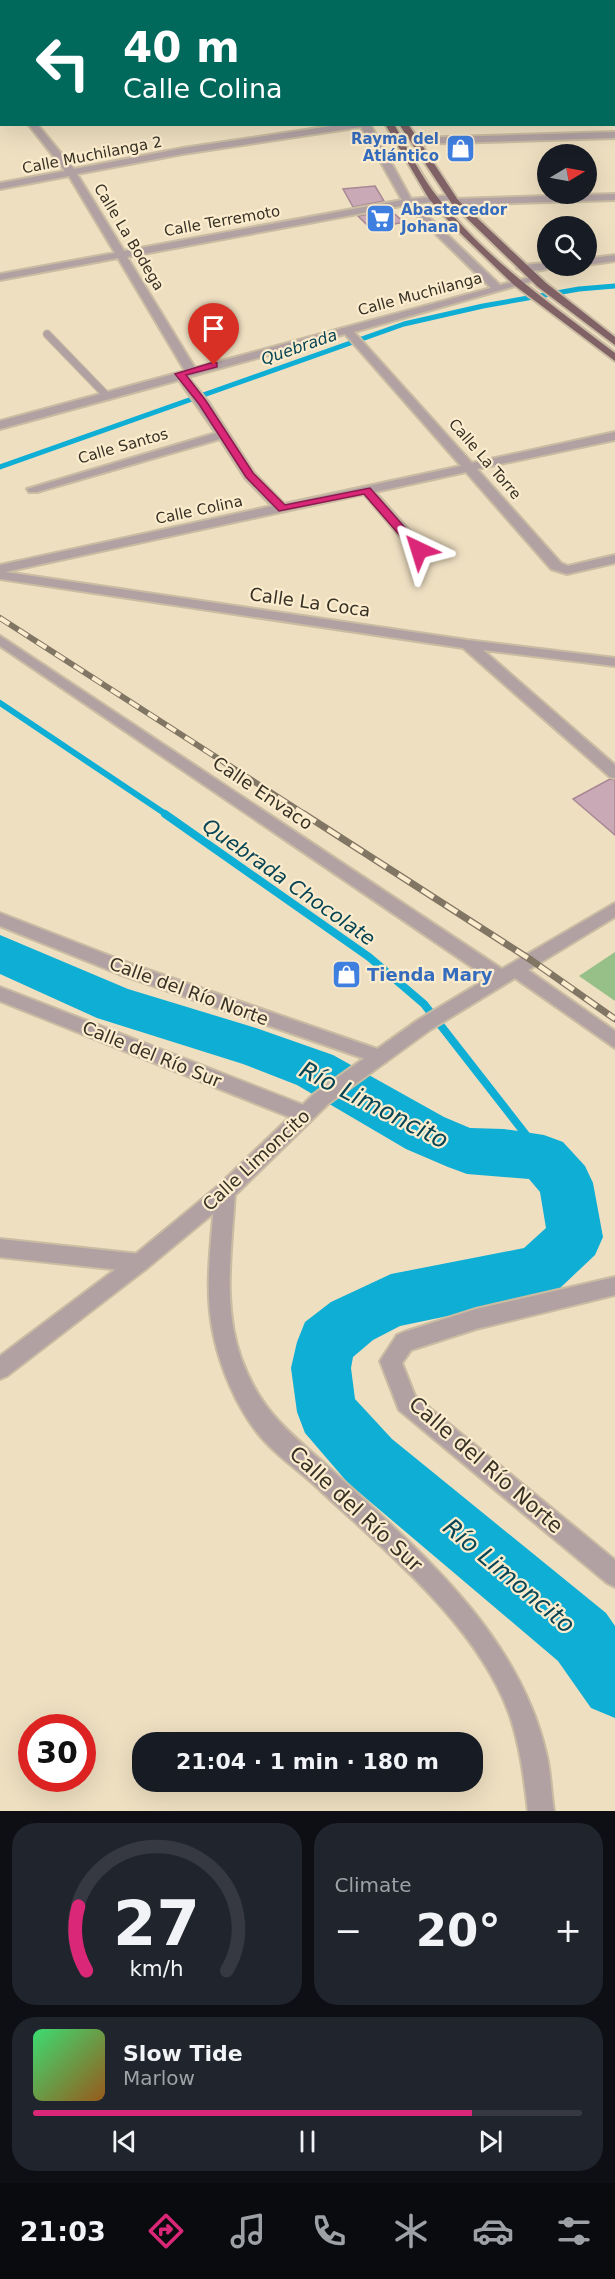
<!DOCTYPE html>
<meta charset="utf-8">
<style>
body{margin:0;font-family:"DejaVu Sans",sans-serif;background:#20242c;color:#f1f3f6;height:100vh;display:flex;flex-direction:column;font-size:22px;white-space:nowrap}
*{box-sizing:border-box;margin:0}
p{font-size:20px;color:#9ea1a6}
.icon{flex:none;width:33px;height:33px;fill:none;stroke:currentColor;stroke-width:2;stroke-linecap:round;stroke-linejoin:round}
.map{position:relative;height:1811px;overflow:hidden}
.drawer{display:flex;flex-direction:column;gap:12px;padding:12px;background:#0d0f14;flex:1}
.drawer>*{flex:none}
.hud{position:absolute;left:0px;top:0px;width:615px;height:126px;box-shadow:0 6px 24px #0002;background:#00695c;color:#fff;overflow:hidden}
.needle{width:39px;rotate:80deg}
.controls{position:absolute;left:537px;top:144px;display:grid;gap:12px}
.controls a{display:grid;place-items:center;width:60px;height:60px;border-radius:50%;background:#171b24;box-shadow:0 6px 24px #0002;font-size:30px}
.speed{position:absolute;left:18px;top:1714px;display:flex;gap:12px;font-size:30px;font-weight:700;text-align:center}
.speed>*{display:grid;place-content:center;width:78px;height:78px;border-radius:50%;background:#171b24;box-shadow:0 6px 24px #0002;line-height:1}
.speed .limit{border:9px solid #d22;background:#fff;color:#111}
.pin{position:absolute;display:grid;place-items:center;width:51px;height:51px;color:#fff;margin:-62px -26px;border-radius:50% 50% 50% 0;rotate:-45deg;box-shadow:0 0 6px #0007}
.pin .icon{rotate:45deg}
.me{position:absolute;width:66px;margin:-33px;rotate:319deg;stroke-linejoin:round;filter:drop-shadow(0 0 4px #0008)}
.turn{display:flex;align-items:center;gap:21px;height:126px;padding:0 24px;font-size:27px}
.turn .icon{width:78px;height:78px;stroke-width:2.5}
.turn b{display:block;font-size:42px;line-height:51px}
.big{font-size:45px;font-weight:700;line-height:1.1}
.drawer .tile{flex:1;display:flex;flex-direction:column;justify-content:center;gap:9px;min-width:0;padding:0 21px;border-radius:24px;background:#20242c}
.drawer .dial{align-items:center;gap:0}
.dial svg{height:156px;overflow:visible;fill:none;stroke:#363941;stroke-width:7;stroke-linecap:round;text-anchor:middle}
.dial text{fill:#f1f3f6;stroke:none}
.song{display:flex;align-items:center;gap:18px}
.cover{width:72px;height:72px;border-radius:9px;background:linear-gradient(135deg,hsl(140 70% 55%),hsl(30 70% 35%))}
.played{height:6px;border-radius:3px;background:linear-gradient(90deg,#db2777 80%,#363941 80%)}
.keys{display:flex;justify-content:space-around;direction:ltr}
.heat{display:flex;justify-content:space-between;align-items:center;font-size:33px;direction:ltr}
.drawer .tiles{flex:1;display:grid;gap:12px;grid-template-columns:1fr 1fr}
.tile:last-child{grid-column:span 2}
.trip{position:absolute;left:132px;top:1732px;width:351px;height:60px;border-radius:24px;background:#171b24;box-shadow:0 6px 24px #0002;font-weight:700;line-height:60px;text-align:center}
.tabs{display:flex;height:96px;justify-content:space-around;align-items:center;background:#090b0e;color:#9ea1a6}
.tabs .icon{width:42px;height:42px}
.tabs .current{color:#db2777}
.tabs b{font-size:27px;color:#f1f3f6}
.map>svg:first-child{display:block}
.green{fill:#97c088}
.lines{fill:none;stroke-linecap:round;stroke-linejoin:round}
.stream-far3{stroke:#0faed5;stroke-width:4}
.stream-far2{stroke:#0faed5;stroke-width:5}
.stream-far1{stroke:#0faed5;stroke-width:6}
.stream{stroke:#0faed5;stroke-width:8}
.river{fill:#0faed5;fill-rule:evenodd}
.building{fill:#caa9b6;stroke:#a88894;stroke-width:1.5}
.service-casing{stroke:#c9bca2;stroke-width:9}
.minor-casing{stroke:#c9bca2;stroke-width:4}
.tertiary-casing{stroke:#c9bca2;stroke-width:4}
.trunk-casing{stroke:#c9bca2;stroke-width:4}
.service{stroke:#b1a1a3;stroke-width:7}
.minor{fill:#b1a1a3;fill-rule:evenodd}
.tertiary{fill:#b1a1a3;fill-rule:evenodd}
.trunk{fill:#806266;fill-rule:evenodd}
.rail-far1-casing{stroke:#807663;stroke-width:6}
.rail-casing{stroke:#807663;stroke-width:7}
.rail-far1{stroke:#fbecce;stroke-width:4;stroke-dasharray:11;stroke-linecap:butt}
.rail{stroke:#fbecce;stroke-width:4.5;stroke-dasharray:14;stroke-linecap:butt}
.route{fill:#db2777;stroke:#8e194d;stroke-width:1.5}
.labels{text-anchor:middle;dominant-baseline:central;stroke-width:4.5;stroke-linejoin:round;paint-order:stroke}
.far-shop-label{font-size:15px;font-weight:bold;fill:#366cbe;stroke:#fbecce;text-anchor:end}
.far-street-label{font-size:15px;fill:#373125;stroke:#fbecce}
.far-water-label{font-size:16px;font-style:italic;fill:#074454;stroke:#fbecce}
.street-label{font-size:18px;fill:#373125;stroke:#fbecce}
.shop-label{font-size:18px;font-weight:bold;fill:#366cbe;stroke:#fbecce;text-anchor:start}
.water-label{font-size:20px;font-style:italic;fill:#074454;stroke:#fbecce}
.near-street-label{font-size:21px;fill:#373125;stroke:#fbecce}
.near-water-label{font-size:24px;font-style:italic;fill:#074454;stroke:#fbecce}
</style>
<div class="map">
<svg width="615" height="1811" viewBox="0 0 615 1811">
<rect width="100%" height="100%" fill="#eedfc1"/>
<!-- green -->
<path class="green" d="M615,952V1001L579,976Z"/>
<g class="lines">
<!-- stream-far3 -->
<path class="stream-far3" d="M0,116L2,113"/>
<!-- stream-far2 -->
<path class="stream-far2" d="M0,467L404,324L483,306L579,289L615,286"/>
<!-- stream-far1 -->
<path class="stream-far1" d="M0,703L167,815"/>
<!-- stream -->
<path class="stream" d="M165,814L369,957L424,1004L544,1158"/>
<!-- river -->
<path class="river" d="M0,935L128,989L256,1028L333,1055L444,1117L470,1128L504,1129L544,1135L563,1142L585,1166L593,1183L603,1237L595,1255L559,1289L539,1297L400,1326L373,1340L353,1357L351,1368L355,1399L392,1439L606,1613L615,1626V1718L591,1708L558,1661L348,1483L305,1433L297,1412L291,1368L297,1342L305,1322L331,1302L391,1274L524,1248L546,1228L540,1192L529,1179L467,1174L448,1167L406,1149L297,1085L243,1064L97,1018L0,974Z"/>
</g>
<!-- building -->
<path class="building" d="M375,186L384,201L353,207L343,189Z
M390,210L404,222L371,229L358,216Z
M610,779L615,780V835L573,799Z"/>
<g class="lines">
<defs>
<path id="service" d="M47,334L106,395"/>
<path id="minor" d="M222,0H239L220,2Z
M283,0H291V2H284Z
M505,0H513L505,2Z
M570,0H594L568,2Z
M614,35H615V40H614Z
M614,83H615V87H614Z
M0,105L2,106V111H0Z
M28,124H37L74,169L183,148L345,124H370L411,199L453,195L455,197L450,200L415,204L500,285L535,276L540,279L354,332L472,463L615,432V440L477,469L561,563L568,566L615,555V563L567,574L551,569L466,472L375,492L424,547L425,550L419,554L414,553L364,494L5,572L467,640L615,658V666L483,650L615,765V778L610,777L463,648L0,579V565L272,506L245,478L220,439L37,492H29L27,489L216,433L179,380L0,429V421L185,371L118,258L0,280V274L115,253L69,176L0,189V183L65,171ZM361,127L402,200L124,251L77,174L183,154ZM406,205L491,288L195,368L127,257ZM345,334L461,466L284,504L254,473L209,403L188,377Z
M615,132V138L414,144L410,141L414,138Z
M615,194V200L455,205L450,202L455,199Z
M0,913L131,964L386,1052L389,1057L386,1062L380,1064L119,974L0,926Z
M0,987L311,1108L313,1114L311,1120L304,1122L297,1120L0,1001Z
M225,1184L232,1186L235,1192C232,1248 222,1304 241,1358C262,1416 294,1435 337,1475C423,1554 521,1637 547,1757C551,1775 551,1793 554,1811H528C524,1777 520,1745 509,1713C477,1626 390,1555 323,1493C302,1472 274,1455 256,1431C236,1405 221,1369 214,1337C203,1289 212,1240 215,1192L218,1186Z
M0,1239L139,1254L146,1257L149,1263L146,1269L139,1272L0,1257Z
M615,1277V1295L476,1329L411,1350L402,1363L415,1396L615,1560V1587L607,1583L399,1410L380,1361L397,1335L404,1332L476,1309Z"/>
<path id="tertiary" d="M615,255V261L586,265V259Z
M548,263V266H554C546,271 525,273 517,268L522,265Z
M0,636L502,969L615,903V917L528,970L615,1031V1048L515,978L430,1030L328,1104L232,1198L146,1269L7,1376L0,1379V1356L132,1257L218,1186L314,1094L418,1020L488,978L0,646Z"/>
<path id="trunk" d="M307,0H315V2H308Z
M321,0H329V2H322Z
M385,124H394C408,149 421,177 439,199C487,260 554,306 615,353V361L514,285L454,227L429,199Z
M399,124H408L458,200L546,283L615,337V345L538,287L452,204Z"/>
</defs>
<!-- service casing -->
<use href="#service" class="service-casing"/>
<!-- minor casing -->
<use href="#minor" class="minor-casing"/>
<!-- tertiary casing -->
<use href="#tertiary" class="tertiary-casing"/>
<!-- trunk casing -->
<use href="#trunk" class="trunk-casing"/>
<!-- service -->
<use href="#service" class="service"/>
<!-- minor -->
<use href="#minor" class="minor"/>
<!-- tertiary -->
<use href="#tertiary" class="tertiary"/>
<!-- trunk -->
<use href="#trunk" class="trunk"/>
<defs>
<path id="rail-far1" d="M0,618L306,815"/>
<path id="rail" d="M304,814L531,960L615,1019"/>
</defs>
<!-- rail-far1 casing -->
<use href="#rail-far1" class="rail-far1-casing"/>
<!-- rail casing -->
<use href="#rail" class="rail-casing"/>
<!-- rail-far1 -->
<use href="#rail-far1" class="rail-far1"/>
<!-- rail -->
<use href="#rail" class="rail"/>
</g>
<!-- route -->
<path class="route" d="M214,362L217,363V367L186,375L206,401L253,473L285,505L370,488L423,548V553H415L364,494L279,511L246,477L199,404L175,374Z"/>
<!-- icons -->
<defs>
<symbol id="shop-square" viewBox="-11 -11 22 22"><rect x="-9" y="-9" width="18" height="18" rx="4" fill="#3f7fe0" stroke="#fbecce"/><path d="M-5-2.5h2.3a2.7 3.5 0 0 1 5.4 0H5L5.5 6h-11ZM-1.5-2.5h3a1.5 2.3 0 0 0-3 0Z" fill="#fff"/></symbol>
<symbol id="supermarket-square" viewBox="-11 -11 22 22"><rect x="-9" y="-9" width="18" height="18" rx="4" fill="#3f7fe0" stroke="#fbecce"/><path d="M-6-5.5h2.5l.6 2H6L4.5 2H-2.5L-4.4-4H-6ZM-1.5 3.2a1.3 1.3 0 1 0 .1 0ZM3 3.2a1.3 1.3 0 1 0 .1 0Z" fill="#fff"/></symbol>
</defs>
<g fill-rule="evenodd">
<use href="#shop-square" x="444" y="132" width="33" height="33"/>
<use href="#supermarket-square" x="364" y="202" width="33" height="33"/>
<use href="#shop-square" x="330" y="958" width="33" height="33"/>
</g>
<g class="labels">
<!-- far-shop labels -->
<g class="far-shop-label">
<text x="439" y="139">Rayma del<tspan x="439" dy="17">Atlántico</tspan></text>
<text x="401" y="210" text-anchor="start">Abastecedor<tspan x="401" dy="17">Johana</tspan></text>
</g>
<!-- far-street labels -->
<g class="far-street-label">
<text transform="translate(92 155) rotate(-11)">Calle Muchilanga 2</text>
<text transform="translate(222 221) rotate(-10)">Calle Terremoto</text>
<text transform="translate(129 237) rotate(59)">Calle La Bodega</text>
<text transform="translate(420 294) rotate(-15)">Calle Muchilanga</text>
<text transform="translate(123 446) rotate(-16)">Calle Santos</text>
<text transform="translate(485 459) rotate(49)">Calle La Torre</text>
<text transform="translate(199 510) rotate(-12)">Calle Colina</text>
</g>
<!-- far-water labels -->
<g class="far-water-label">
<text transform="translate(299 347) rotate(-19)">Quebrada</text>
</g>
<!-- street labels -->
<g class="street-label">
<text transform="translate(310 602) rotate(8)">Calle La Coca</text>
<text transform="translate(263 793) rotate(34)">Calle Envaco</text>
<text transform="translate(189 991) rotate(20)">Calle del Río Norte</text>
<text transform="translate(152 1054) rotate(22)">Calle del Río Sur</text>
<text transform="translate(256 1160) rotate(-43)">Calle Limoncito</text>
</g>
<!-- shop labels -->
<g class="shop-label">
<text x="367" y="974">Tienda Mary</text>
</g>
<!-- water labels -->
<g class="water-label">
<text transform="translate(289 882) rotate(35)">Quebrada Chocolate</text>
</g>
<!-- near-street labels -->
<g class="near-street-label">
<text transform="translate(486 1465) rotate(41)">Calle del Río Norte</text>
<text transform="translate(356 1509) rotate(43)">Calle del Río Sur</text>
</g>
<!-- near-water labels -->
<g class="near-water-label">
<text transform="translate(374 1105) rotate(27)">Río Limoncito</text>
<text transform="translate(509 1576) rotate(40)">Río Limoncito</text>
</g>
</g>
</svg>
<div class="controls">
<a><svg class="needle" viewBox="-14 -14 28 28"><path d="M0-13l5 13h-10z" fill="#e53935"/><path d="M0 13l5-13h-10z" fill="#9ea1a6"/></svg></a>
<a><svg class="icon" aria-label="search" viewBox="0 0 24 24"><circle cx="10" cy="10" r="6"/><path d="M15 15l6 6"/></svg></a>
</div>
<div class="speed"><div class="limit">30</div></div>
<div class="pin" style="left:214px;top:365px;background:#d93025"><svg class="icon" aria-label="arrive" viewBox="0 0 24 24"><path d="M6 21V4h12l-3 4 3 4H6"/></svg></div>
<svg class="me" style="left:419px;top:550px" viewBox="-20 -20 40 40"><path d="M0-17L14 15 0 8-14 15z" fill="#db2777" stroke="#fff" stroke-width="4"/></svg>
<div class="trip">21:04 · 1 min · 180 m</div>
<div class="hud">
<div class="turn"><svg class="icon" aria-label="left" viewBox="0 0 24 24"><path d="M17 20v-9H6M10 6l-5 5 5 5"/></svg><div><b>40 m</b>Calle Colina</div></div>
</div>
</div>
<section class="drawer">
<div class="tiles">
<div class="tile dial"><svg viewBox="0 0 100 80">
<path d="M14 69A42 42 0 1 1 86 69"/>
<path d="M14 69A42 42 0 0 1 10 36" stroke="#db2777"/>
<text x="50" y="56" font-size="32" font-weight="700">27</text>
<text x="50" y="72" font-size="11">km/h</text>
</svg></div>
<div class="tile"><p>Climate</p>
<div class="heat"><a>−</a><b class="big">20°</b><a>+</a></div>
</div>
<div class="tile">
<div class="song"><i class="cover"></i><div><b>Slow Tide</b><p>Marlow</p></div></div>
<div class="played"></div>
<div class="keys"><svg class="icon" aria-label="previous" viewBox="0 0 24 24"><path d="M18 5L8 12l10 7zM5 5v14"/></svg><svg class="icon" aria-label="pause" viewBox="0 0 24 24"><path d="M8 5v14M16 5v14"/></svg><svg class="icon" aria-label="next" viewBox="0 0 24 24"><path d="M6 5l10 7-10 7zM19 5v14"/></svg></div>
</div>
</div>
</section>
<nav class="tabs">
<b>21:03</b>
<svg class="icon current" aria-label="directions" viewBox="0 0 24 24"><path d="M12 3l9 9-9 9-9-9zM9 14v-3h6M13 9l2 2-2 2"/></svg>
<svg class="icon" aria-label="music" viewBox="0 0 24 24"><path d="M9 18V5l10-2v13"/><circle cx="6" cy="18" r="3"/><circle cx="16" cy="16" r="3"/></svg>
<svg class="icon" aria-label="phone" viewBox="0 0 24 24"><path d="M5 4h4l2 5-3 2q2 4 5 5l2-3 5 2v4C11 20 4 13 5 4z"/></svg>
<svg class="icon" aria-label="climate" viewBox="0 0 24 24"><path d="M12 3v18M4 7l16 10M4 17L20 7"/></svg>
<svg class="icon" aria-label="car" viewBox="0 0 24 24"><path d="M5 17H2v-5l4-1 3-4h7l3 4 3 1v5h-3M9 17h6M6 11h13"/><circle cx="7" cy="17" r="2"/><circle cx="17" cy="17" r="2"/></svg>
<svg class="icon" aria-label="filters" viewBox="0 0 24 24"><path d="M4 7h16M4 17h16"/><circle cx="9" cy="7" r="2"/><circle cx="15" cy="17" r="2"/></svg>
</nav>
